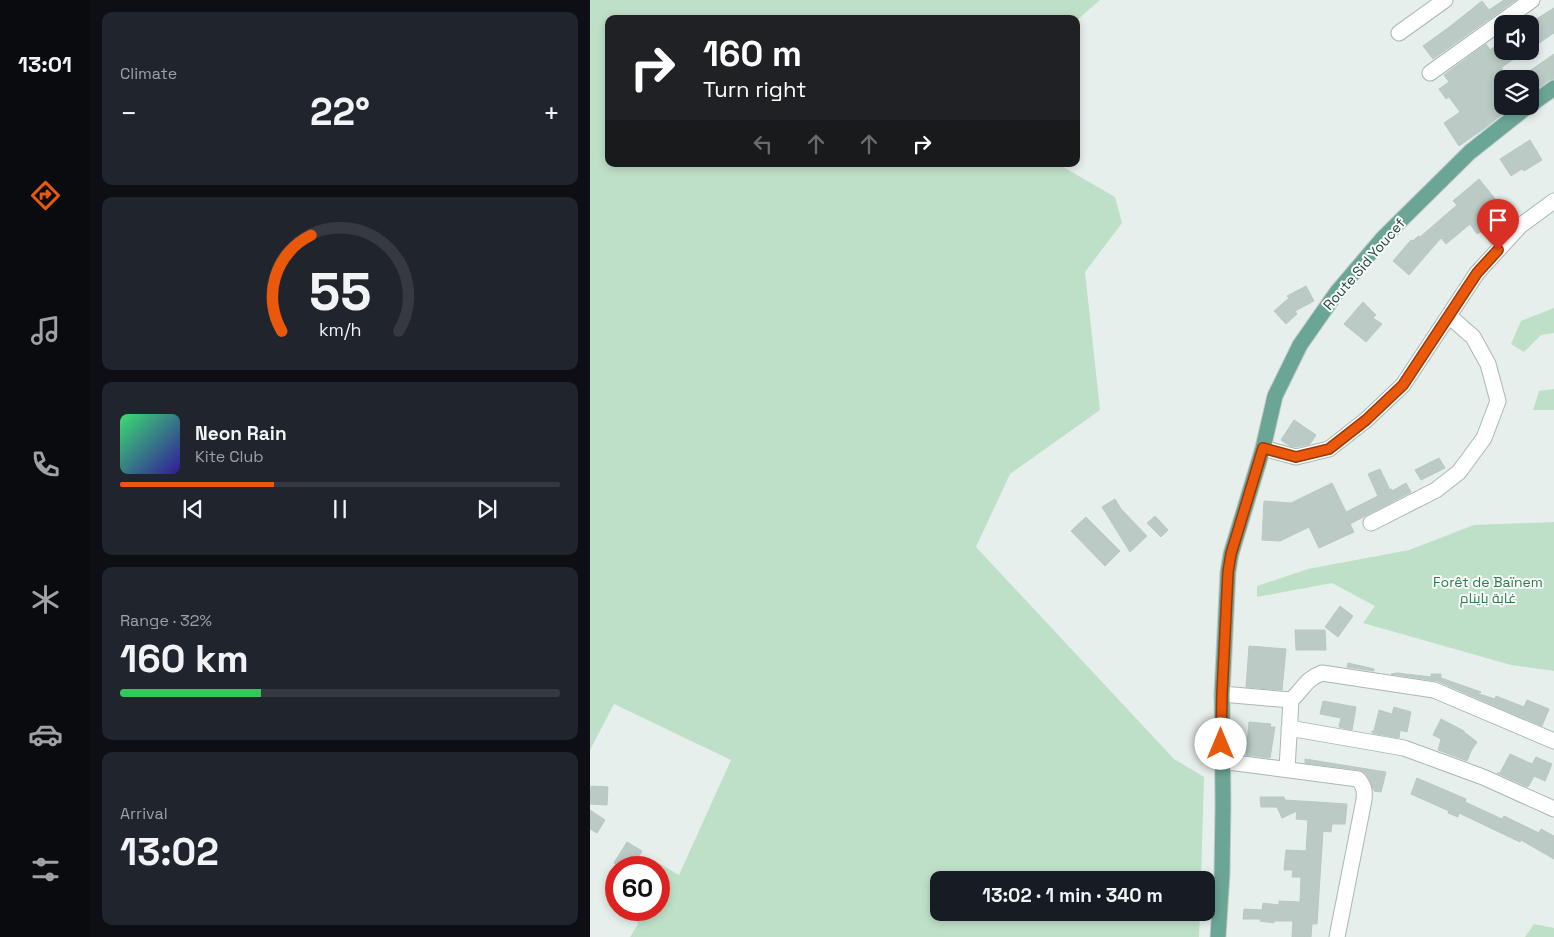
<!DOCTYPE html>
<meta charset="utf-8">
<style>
body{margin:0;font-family:"Space Grotesk",Cairo,sans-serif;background:#20242c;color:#f1f3f6;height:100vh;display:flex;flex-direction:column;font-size:19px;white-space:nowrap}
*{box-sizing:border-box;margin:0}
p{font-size:16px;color:#9ea1a6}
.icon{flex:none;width:28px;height:28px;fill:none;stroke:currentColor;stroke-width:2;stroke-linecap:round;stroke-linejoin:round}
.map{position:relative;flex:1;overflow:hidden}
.side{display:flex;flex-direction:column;gap:12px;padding:12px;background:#0d0f14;width:500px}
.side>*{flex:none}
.hud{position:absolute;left:15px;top:15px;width:475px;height:152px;border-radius:10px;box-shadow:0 2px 8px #0003;background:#202124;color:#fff;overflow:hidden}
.buttons{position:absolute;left:904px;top:15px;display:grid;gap:10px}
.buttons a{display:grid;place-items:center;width:45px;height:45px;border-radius:10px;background:#171b24;box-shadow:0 2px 8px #0003;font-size:25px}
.speed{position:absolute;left:15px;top:856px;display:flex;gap:10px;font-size:25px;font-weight:700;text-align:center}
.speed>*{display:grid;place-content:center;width:65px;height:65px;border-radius:50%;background:#171b24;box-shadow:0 2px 8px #0003;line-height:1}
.speed .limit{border:8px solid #d22;background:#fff;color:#111}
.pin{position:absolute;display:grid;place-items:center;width:42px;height:42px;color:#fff;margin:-51px -21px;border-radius:50% 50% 50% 0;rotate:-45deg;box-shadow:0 0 5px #0007}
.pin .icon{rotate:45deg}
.me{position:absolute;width:55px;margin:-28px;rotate:0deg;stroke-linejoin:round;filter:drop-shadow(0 0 4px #0008)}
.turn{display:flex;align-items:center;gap:18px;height:105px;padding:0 15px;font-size:22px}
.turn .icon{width:65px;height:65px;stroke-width:2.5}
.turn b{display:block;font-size:35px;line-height:42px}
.lanes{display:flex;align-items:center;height:48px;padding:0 15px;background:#0003;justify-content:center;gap:25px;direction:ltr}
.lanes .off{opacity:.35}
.big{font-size:38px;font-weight:700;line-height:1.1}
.side .tile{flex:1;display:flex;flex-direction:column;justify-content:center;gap:8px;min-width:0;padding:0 18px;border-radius:10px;background:#20242c}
.side .dial{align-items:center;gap:0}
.dial svg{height:130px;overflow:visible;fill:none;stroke:#363941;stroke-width:7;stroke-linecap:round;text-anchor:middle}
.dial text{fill:#f1f3f6;stroke:none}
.song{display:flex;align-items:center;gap:15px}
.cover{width:60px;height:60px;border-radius:8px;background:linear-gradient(135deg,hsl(140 70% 55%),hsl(250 70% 35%))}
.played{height:5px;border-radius:2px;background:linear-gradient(90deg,#ea580c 35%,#363941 35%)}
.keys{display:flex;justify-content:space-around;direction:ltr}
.heat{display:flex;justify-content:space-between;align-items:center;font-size:28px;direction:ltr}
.charge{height:8px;border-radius:4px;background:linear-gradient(90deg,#34c759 32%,#363941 0)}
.trip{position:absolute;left:340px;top:871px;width:285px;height:50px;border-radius:10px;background:#171b24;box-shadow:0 2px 8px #0003;font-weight:700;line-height:50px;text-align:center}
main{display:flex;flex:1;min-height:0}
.tab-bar{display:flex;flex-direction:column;width:90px;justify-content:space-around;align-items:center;background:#090b0e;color:#9ea1a6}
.tab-bar .icon{width:35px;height:35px}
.tab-bar .on{color:#ea580c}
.tab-bar b{font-size:22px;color:#f1f3f6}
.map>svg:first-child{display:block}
.green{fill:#bfe0c8}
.building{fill:#bbcac4;stroke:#b8c9c2}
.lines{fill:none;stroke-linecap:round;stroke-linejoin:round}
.minor-casing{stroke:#a8b8b2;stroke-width:17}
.major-casing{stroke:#c2cac8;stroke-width:17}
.minor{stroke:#fff;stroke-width:15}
.major{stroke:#6aa596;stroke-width:15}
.route-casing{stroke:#983908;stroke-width:12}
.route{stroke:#ea580c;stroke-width:9}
.labels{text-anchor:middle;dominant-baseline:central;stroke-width:4;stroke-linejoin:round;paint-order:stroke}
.street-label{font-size:14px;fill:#24423a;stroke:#f7fbf9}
.park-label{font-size:14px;fill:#2d7a4b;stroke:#f7fbf9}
</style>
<main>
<nav class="tab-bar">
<b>13:01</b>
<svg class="icon on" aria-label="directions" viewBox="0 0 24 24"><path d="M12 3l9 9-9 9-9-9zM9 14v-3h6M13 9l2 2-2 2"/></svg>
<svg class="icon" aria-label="music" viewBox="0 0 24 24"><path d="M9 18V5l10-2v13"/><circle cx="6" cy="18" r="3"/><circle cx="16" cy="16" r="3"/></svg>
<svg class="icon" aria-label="phone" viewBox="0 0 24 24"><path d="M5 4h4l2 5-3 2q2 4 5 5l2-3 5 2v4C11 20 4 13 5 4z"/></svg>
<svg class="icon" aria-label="climate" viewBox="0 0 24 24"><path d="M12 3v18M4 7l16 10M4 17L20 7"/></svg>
<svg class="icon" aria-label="car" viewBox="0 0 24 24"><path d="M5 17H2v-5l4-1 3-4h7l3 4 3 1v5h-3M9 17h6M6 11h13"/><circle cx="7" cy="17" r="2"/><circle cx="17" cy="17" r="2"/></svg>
<svg class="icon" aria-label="filters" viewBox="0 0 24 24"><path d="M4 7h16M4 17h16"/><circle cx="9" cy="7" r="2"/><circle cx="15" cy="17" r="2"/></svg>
</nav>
<section class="side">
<div class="tile"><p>Climate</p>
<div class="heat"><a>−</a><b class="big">22°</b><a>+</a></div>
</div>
<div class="tile dial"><svg viewBox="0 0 100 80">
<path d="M14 69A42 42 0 1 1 86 69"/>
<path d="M14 69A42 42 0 0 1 32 10" stroke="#ea580c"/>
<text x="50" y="56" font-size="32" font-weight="700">55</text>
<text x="50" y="72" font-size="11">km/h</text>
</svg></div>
<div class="tile">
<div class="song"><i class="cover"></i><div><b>Neon Rain</b><p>Kite Club</p></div></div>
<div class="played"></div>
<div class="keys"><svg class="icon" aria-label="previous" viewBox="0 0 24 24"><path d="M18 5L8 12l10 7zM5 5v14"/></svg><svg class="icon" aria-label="pause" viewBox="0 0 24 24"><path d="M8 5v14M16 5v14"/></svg><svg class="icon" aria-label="next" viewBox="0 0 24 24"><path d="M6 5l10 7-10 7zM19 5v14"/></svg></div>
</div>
<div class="tile"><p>Range · 32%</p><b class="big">160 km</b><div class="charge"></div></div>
<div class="tile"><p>Arrival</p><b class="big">13:02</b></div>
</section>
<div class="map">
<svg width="964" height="937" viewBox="0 0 964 937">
<rect width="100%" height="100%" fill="#e6efeb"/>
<!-- green -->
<path class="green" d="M0,0H510L486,21V19H19V164H468L525,197L532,223L495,272L510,410L420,474L386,547L584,759L614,777L611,880H349V912L610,913L609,937H40L48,924L45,910H69V868L58,867L63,860L89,875L141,760L24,704L0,750Z
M964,308V333L951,335L934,352L921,344L931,321Z
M964,389V410H943L949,391Z
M964,522V671L921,665L773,623L785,606L742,583L667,597V586L718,569L819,550L884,525Z
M944,924L964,928V937H935Z"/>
<!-- building -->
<path class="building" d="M914,0H926L843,59L833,46L858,28L892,1L899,10Z
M964,8V33L940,49V23Z
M912,41V51H936L912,67V106H923L892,130L869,146L854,123L870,112L859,97L856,99L849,89L859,82L854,75L896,44L900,50Z
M964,54V79L959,80L940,94V79H928Z
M940,140L952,160L934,171L932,169L921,176L910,159Z
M889,179L910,205L913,204L918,212L913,216L919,225L901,244L892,231L887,234L880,224L856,244L851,238L819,275L803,261L821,240L823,241L828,236L830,237L867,205L863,201Z
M716,286L724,301L705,311L707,314L696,324L684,311L699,298L697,296Z
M773,302L786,315L783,318L792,324L776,342L754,324Z
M704,420L726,435L720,444L706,447L700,446L691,440Z
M849,458L855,468L831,480L825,470Z
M790,469L800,490L802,489V491L816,483L821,492L760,524L764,532L729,548L719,527L690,541L672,540L674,501L701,503L742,483L756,512L788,496L778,474Z
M525,499L531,509L557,536L540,552L512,507Z
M565,516L578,530L571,537L557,523Z
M496,517L530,551L515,566L481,531Z
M750,606L763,616L748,637L735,627Z
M705,630H735L736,650H706Z
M659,646L696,649L692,690L656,687Z
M758,663L784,669V671L757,667Z
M807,673L841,677V674H851V678L891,692L890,693H886L905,699L906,696L934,707L937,700L959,709L952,726L847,681L801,674Z
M733,701L766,707L762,730L749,727L751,718L730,714Z
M804,707L821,712L817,732L810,730L809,738L782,733V731H784L789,710L802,714Z
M851,719L874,731V732L887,742L881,751L877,761L848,750L851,739L843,735Z
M659,722L681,724L680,727H685L680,758L656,755Z
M920,754L942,764L946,757L962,764L955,781L944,776L938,787L907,773H910Z
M715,759L796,772L791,792L784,791L779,779L775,773L770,770L715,763Z
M827,778L876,799L875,802L912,819L914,816L949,833L951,829L964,836V859L931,840L930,842L869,813L868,817L858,813L859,811L821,794Z
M1,786L18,787L17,805L0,804Z
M670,797H694L695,800L757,804L755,824H742L741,832L733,831L727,924H722L721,937H702L703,921H684V923L670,921L671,919H653L654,909L672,910L673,903L689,905V901L710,902L711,877H702L703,870H694L696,850L716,851L718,820L706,819L707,811L692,818L687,807H671Z
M0,810L15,820L7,833L0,829Z
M37,842L52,851L42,868H31L24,863Z"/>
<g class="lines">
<defs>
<path id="minor" d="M809,33L855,0
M840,73L942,0
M673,448L706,457L739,449L776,420L813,385L887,273L930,226L964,201
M781,523L846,490L869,472L894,438L908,401L898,364L883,337L859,316
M632,694L701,700C714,689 714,680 732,673L844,690L964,741
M699,728L814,748L893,777L964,809
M631,761L768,779C774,786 775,790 774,800L747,937
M697,769L701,700"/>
<path id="major" d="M940,105L964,88
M628,937L632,874L633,805L632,694L638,572L641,554L673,448L685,396L710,345L747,292L793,238L880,152L938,106"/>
</defs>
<!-- minor casing -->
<use href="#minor" class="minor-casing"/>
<!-- major casing -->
<use href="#major" class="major-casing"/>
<!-- minor -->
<use href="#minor" class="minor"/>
<!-- major -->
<use href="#major" class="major"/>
</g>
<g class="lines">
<defs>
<path id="route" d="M631,744L632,694L638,572L641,554L673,448L706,457L739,449L776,420L813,385L887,273L908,250"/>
</defs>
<!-- route casing -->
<use href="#route" class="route-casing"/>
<!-- route -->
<use href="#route" class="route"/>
</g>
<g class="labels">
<!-- street labels -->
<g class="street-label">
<text transform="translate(774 264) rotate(-49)">Route Sid Youcef</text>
</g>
<!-- park labels -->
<g class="park-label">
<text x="898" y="582">Forêt de Baïnem<tspan x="898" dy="16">غابة باينام</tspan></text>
</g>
</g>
</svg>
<div class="buttons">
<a><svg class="icon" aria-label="sound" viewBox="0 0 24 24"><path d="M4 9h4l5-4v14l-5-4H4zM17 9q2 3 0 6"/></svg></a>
<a><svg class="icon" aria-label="layers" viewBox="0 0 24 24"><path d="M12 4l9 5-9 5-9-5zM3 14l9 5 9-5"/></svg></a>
</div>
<div class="speed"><div class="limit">60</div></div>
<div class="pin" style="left:908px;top:250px;background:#d93025"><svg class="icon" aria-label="arrive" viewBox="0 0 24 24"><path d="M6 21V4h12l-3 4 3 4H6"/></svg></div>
<svg class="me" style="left:631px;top:744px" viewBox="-20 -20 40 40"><circle r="19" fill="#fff"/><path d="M0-13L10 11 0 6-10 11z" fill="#ea580c"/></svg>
<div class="trip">13:02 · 1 min · 340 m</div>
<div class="hud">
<div class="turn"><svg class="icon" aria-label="right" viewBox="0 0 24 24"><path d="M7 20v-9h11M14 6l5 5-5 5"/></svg><div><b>160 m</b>Turn right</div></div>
<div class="lanes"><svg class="icon off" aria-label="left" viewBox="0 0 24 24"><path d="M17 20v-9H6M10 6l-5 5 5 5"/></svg><svg class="icon off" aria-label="ahead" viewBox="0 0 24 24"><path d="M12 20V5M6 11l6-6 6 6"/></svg><svg class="icon off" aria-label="ahead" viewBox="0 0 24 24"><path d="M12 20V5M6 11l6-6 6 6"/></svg><svg class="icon" aria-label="right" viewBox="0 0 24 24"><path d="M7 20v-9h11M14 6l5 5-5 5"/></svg></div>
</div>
</div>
</main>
